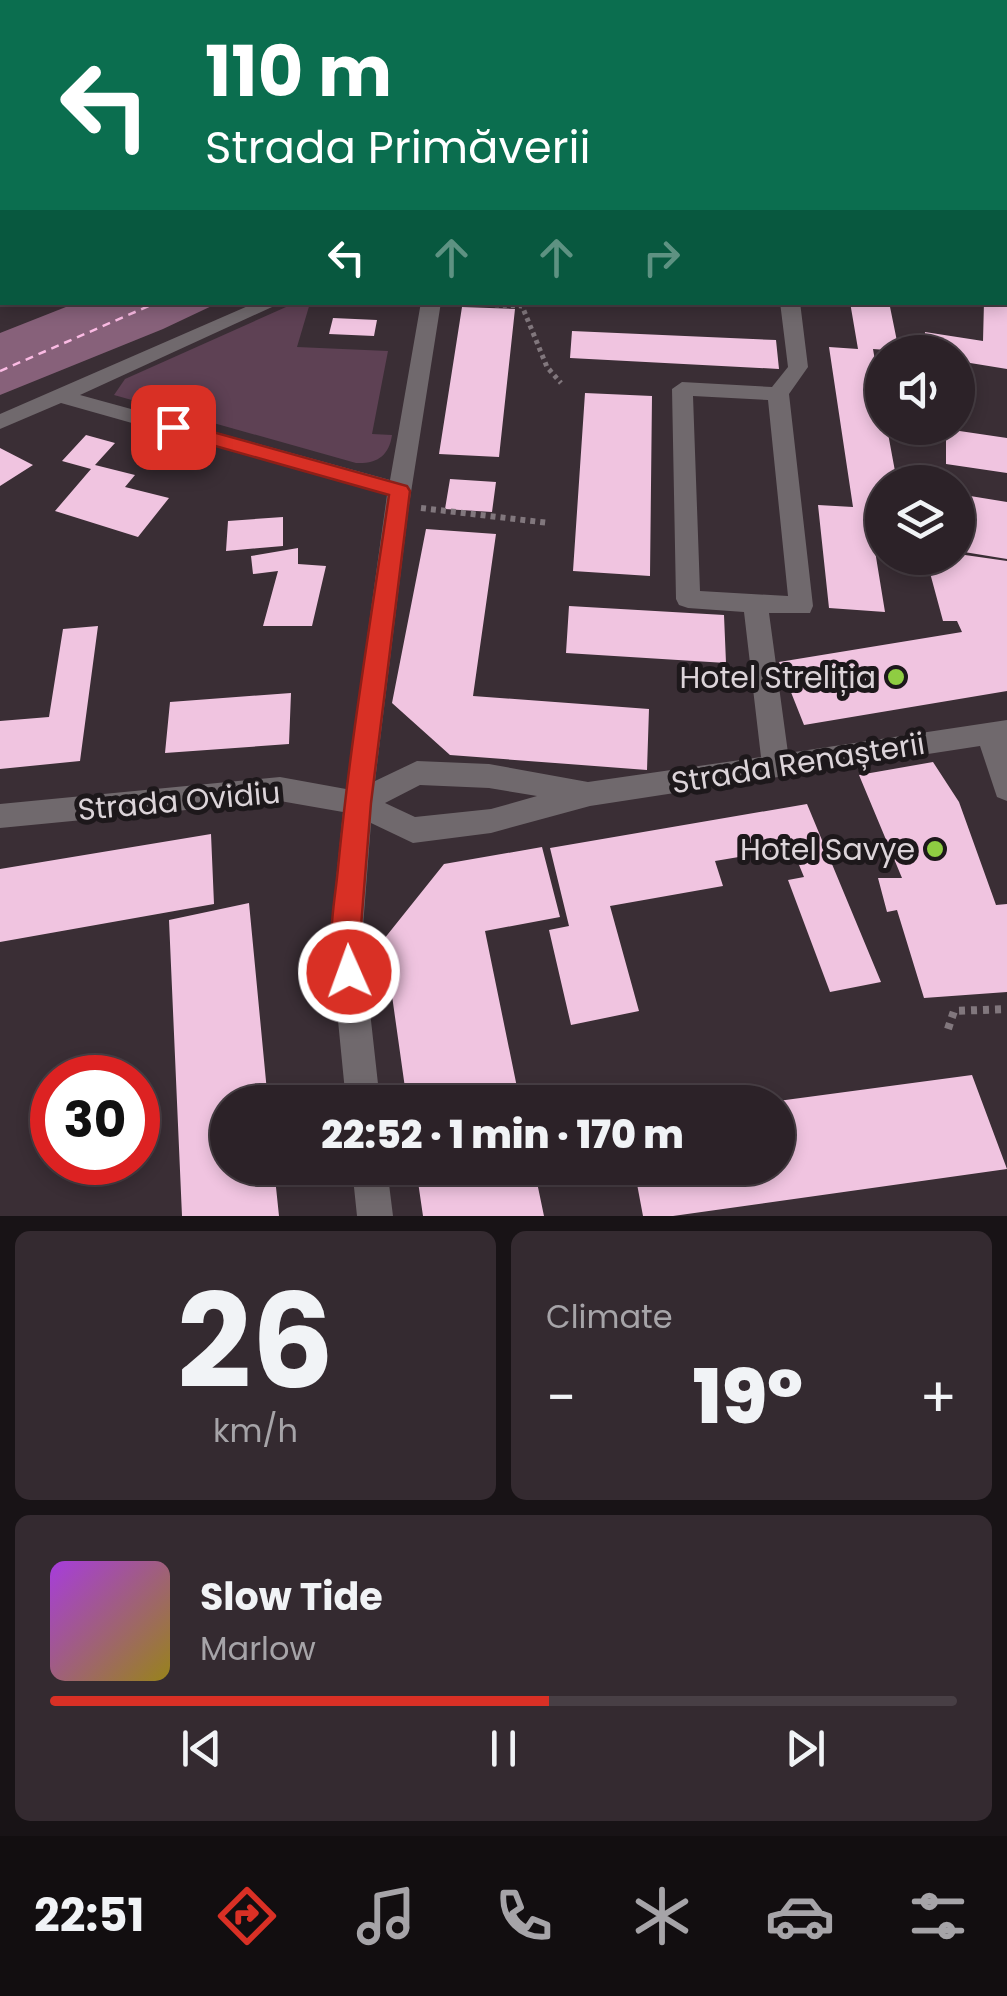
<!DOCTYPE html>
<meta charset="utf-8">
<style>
body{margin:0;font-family:Poppins,sans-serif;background:#342a30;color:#f1f3f6;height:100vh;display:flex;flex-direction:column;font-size:38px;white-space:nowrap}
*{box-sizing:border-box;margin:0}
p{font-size:32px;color:#a6a4a8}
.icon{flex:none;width:55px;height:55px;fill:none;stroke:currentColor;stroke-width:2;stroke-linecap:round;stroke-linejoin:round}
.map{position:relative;height:1216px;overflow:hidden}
.sheet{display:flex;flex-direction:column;gap:15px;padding:15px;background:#181316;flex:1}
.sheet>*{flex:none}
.guide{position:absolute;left:0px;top:0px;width:1008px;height:305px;box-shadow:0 5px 15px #0003,0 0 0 2px #483f45;background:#0b6e4f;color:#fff;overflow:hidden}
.fabs{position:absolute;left:865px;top:335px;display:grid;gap:20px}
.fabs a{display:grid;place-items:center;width:110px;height:110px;border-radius:50%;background:#2c2228;box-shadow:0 5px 15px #0003,0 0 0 2px #483f45;font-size:50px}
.speed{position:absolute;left:30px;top:1055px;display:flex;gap:20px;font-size:50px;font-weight:700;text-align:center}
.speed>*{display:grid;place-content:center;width:130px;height:130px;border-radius:50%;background:#2c2228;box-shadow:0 5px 15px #0003,0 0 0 2px #483f45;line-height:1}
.speed .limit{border:15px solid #d22;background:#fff;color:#111}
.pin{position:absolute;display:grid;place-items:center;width:85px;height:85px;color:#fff;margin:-42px;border-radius:20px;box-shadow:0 5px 15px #0006}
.me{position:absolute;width:110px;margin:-55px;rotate:358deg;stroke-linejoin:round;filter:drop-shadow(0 0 8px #0008)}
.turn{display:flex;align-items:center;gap:35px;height:210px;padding:0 40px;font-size:45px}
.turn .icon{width:130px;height:130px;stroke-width:2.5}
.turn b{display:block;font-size:70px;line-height:85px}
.lanes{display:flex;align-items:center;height:95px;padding:0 40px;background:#0003;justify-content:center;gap:50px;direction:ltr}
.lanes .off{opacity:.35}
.big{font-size:75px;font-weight:800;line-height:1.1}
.sheet .tile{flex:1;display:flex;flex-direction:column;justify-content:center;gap:15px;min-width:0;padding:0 35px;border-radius:15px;background:#342a30}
.sheet .dial{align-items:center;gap:0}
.dial b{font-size:130px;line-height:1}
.song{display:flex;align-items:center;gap:30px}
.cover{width:120px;height:120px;border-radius:15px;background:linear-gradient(135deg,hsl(280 70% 55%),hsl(50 70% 35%))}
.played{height:10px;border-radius:5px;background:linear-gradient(90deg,#d93025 55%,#483f45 55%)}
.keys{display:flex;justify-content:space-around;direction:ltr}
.heat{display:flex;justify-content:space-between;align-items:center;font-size:55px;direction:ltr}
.sheet .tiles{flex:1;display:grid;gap:15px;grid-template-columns:1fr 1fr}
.tile:last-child{grid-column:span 2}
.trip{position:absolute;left:210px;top:1085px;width:585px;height:100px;border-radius:50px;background:#2c2228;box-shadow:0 5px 15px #0003,0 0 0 2px #483f45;font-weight:800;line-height:100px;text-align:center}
.menu{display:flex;height:160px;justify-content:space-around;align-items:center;background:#120e10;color:#a6a4a8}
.menu .icon{width:70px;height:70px}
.menu .selected{color:#d93025}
.menu b{font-size:45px;color:#f1f3f6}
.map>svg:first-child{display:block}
.green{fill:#5e4154}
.water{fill:#87617a}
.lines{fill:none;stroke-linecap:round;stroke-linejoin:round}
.ferry{stroke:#fbbbe4;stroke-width:2.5;stroke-dasharray:8 6;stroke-linecap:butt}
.building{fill:#f0c4e0}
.path-far2{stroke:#81777d;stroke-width:5;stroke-dasharray:4 4;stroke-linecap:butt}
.path-far1{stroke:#81777d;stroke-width:6;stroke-dasharray:5 5;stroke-linecap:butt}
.path{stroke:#81777d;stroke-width:8;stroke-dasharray:6 6;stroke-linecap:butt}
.minor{fill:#70696d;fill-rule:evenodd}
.route{fill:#d93025;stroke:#8d1f18;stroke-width:2.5}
.poi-dot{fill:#8fcd42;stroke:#1d181b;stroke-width:4}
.labels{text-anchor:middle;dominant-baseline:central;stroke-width:10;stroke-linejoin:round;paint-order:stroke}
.poi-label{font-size:30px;fill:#dcd4d9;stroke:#1d181b;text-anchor:end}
.street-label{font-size:30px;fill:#dcd4d9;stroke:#1d181b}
</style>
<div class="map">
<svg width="1007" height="1216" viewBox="0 0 1007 1216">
<rect width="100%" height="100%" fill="#3a2e35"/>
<!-- green -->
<path class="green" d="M295,303H310L297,347L388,351L372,434L392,435C389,456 377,464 356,463L114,395L125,379Z"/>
<!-- water -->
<path class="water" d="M76,303V302L218,303L163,329L0,395V333Z"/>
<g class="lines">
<!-- ferry -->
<path class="ferry" d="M0,371L158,302"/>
</g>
<!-- building -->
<path class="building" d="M850,302H889L899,351L873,349L882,402V428H887L897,482H882V509L868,508L885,612L829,608L818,505L853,507L829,347L858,349Z
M984,302H1007V369L958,361V352H924L925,332L983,341Z
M462,307L515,309L499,457L439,454Z
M333,318L377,320L374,336L329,334Z
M572,331L776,340L779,369L570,358Z
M585,393L652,396L650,576L573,571Z
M946,429L1007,438V473L946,464Z
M86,435L115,443L95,465L135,475L125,487L169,498L138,537L55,511L91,469L62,461Z
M0,448L33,465L0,486Z
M450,479L496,482L492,512L445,509Z
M958,494L1007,502V559L958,551Z
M283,517V546L226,551L228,521Z
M426,529L496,534L473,696L649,709L647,770L450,755L392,703Z
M298,548V564L326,566L312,626H263L278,571L253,574L251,556Z
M958,554L1007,561V691L804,725L779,662L962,632L957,621H943L926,558H958Z
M569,606L724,615L726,663L566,653Z
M98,626L80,761L0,769V721L49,717L63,629Z
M291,693L289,744L165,753L170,702Z
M933,762L959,802L996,905L1007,904V992L924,998L897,910L887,912L878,878H902L859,775Z
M807,804L881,982L830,992L788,880L804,877L792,848L715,861L723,886L610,906L639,1011L571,1025L549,930L569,926L550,848Z
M211,834L214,904L0,942V869Z
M542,847L560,917L485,931L520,1102H407L384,939L444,864Z
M249,903L268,1102H228V1168H274L279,1216H182L169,920Z
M972,1075L1007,1169L673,1216H643L634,1168H778V1101Z
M416,1168H534L544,1216H423Z"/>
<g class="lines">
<!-- path-far2 -->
<path class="path-far2" d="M455,303L522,306L547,367L561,383"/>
<!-- path-far1 -->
<path class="path-far1" d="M421,508L549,523"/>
<!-- path -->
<path class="path" d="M948,1029L954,1011L1007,1009"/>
<!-- minor -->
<path class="minor" d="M416,0H430L431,2H417Z
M0,15H2V23H0Z
M1005,15H1007V23H1005Z
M2,131V141L0,142V132Z
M257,302H283L80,395L390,480L421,302H441L409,505L375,781L417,761L489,764L588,782L761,757L744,612L688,608L679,605L676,599L672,389L682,382L772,387L788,367L780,302H800L808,367L789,394L813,606L810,613H769L788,753L1007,720V801L997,797L980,746L590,806L491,833L413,843L371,823L362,939L380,1102H346L330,939L343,812L280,801L0,828V804L280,777L346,789L387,495L61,403L0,429V414ZM693,396L768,400L788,596L700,591ZM420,785L489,788L537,796L491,809L415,817L385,803Z
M352,1168H387L393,1216H357Z"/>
</g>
<!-- route -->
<path class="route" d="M173,421L407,486L410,491L371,803L360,939L364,972L359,981L349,985L339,981C324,947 335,903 338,868C350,743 371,619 389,495L166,432V423Z"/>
<!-- markers -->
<g class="poi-dot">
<circle cx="896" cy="677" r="10"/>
<circle cx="935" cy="849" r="10"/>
</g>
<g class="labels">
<!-- poi labels -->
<g class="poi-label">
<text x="876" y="677">Hotel Streliția</text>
<text x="915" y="849">Hotel Savye</text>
</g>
<!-- street labels -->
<g class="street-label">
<text transform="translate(798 763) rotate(-9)">Strada Renașterii</text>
<text transform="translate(179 801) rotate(-5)">Strada Ovidiu</text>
</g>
</g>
</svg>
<div class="fabs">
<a><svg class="icon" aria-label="sound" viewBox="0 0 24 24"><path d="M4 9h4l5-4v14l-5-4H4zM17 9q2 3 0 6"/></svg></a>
<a><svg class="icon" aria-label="layers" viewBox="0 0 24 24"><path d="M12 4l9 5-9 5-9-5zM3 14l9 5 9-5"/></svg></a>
</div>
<div class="speed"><div class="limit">30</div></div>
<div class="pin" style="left:173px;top:427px;background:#d93025"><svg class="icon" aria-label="arrive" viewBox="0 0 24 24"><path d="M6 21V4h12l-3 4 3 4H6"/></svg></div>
<svg class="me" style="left:349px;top:972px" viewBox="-20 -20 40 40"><circle r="17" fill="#d93025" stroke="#fff" stroke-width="3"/><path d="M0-11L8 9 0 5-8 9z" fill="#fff"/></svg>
<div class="trip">22:52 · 1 min · 170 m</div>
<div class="guide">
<div class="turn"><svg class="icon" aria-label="left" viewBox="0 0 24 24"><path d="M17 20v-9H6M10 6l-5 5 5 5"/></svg><div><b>110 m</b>Strada Primăverii</div></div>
<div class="lanes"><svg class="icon" aria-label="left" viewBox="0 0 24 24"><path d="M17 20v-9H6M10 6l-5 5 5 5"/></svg><svg class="icon off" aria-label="ahead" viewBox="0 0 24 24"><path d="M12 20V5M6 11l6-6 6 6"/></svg><svg class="icon off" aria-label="ahead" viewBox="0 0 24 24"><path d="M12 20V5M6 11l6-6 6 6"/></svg><svg class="icon off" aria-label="right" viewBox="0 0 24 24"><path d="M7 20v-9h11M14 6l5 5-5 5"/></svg></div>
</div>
</div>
<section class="sheet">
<div class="tiles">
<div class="tile dial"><b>26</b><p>km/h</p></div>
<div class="tile"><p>Climate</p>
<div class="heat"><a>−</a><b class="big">19°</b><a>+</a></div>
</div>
<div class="tile">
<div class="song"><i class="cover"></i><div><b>Slow Tide</b><p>Marlow</p></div></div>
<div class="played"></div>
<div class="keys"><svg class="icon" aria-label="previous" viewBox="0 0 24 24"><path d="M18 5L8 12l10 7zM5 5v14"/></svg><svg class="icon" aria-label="pause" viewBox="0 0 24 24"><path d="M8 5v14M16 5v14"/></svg><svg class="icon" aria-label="next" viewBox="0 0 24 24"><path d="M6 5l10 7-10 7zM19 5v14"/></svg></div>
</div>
</div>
</section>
<nav class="menu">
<b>22:51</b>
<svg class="icon selected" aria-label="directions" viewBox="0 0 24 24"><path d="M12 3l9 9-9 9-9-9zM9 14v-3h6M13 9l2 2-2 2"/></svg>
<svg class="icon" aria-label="music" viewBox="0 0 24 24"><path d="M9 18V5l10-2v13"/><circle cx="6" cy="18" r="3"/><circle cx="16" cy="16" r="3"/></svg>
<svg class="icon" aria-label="phone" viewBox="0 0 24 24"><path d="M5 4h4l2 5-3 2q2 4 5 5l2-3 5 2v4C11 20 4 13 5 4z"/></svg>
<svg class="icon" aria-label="climate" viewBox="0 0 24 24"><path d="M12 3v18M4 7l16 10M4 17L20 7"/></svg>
<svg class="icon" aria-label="car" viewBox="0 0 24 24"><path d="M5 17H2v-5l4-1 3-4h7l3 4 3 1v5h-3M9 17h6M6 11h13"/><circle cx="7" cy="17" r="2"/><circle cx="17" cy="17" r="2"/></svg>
<svg class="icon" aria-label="filters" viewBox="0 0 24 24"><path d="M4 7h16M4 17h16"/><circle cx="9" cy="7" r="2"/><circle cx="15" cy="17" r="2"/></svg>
</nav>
